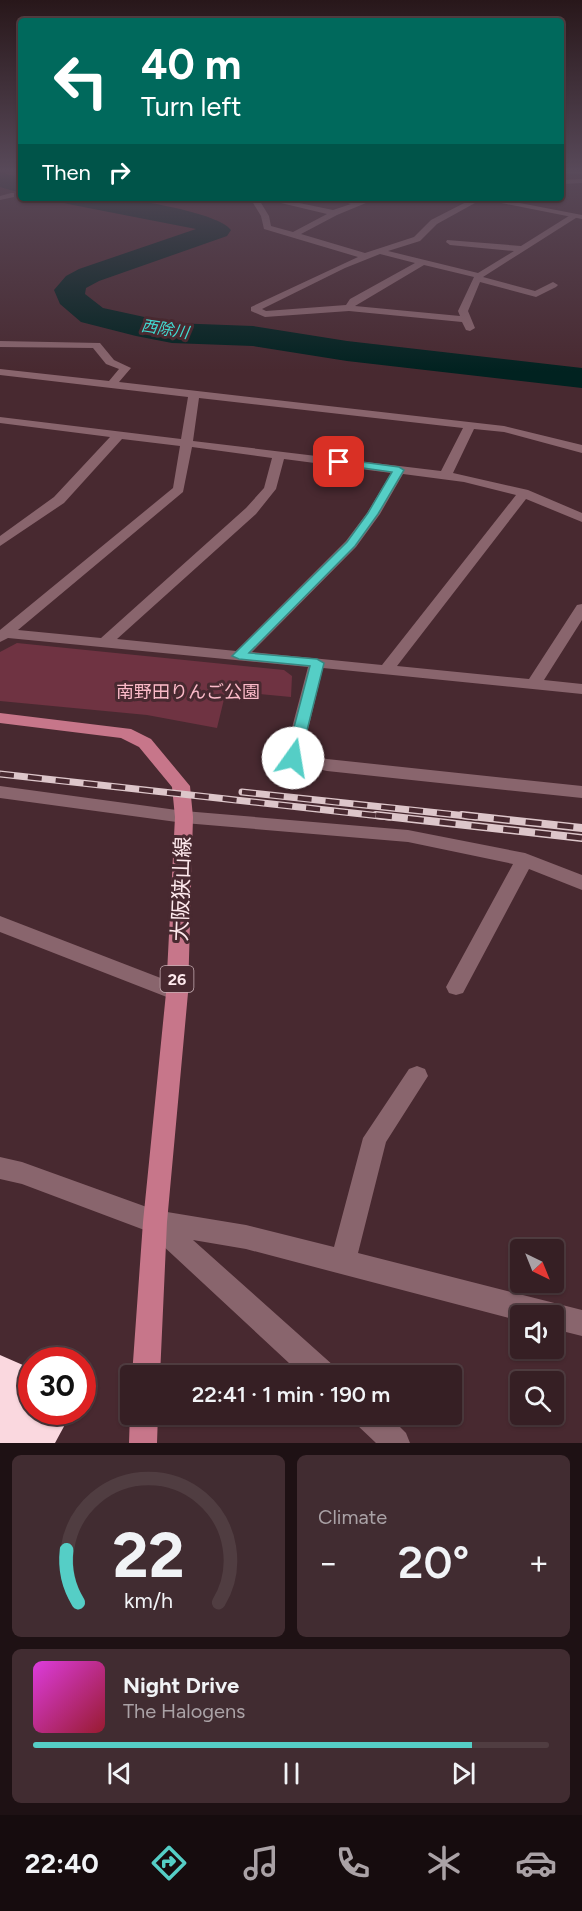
<!DOCTYPE html>
<meta charset="utf-8">
<style>
body{margin:0;font-family:Figtree,"Noto Sans JP",sans-serif;background:#412c31;color:#f1f3f6;height:100vh;display:flex;flex-direction:column;font-size:22px;white-space:nowrap}
*{box-sizing:border-box;margin:0}
p{font-size:20px;color:#aaa2a6}
.icon{flex:none;width:33px;height:33px;fill:none;stroke:currentColor;stroke-width:2;stroke-linecap:round;stroke-linejoin:round}
.map{position:relative;height:1443px;overflow:hidden}
.details{display:flex;flex-direction:column;gap:12px;padding:12px;background:#1e1114;flex:1}
.details>*{flex:none}
.banner{position:absolute;left:18px;top:18px;width:546px;height:183px;border-radius:6px;box-shadow:0 2px 4px #0004,0 0 0 2px #503d41;background:#00695c;color:#fff;overflow:hidden}
.needle{width:39px;rotate:137deg}
.tools{position:absolute;left:510px;top:1239px;display:grid;gap:12px}
.tools a{display:grid;place-items:center;width:54px;height:54px;border-radius:6px;background:#361f24;box-shadow:0 2px 4px #0004,0 0 0 2px #503d41;font-size:30px}
.speed{position:absolute;left:18px;top:1347px;display:flex;gap:12px;font-size:30px;font-weight:700;text-align:center}
.speed>*{display:grid;place-content:center;width:78px;height:78px;border-radius:50%;background:#361f24;box-shadow:0 2px 4px #0004,0 0 0 2px #503d41;line-height:1}
.speed .limit{border:9px solid #d22;background:#fff;color:#111}
.pin{position:absolute;display:grid;place-items:center;width:51px;height:51px;color:#fff;margin:-26px;border-radius:12px;box-shadow:0 3px 9px #0006}
.me{position:absolute;width:66px;margin:-33px;rotate:13deg;stroke-linejoin:round;filter:drop-shadow(0 0 4px #0008)}
.turn{display:flex;align-items:center;gap:21px;height:126px;padding:0 24px;font-size:27px}
.turn .icon{width:78px;height:78px;stroke-width:2.5}
.turn b{display:block;font-size:42px;line-height:51px}
.then{display:flex;align-items:center;height:57px;padding:0 24px;background:#0003;gap:12px;font-size:22px}
.big{font-size:45px;font-weight:600;line-height:1.1}
.details .tile{flex:1;display:flex;flex-direction:column;justify-content:center;gap:9px;min-width:0;padding:0 21px;border-radius:9px;background:#412c31}
.details .dial{align-items:center;gap:0}
.dial svg{height:156px;overflow:visible;fill:none;stroke:#503d41;stroke-width:7;stroke-linecap:round;text-anchor:middle}
.dial text{fill:#f1f3f6;stroke:none}
.song{display:flex;align-items:center;gap:18px}
.cover{width:72px;height:72px;border-radius:9px;background:linear-gradient(135deg,hsl(300 70% 55%),hsl(350 70% 35%))}
.played{height:6px;border-radius:3px;background:linear-gradient(90deg,#55cec6 85%,#503d41 85%)}
.keys{display:flex;justify-content:space-around;direction:ltr}
.heat{display:flex;justify-content:space-between;align-items:center;font-size:33px;direction:ltr}
.details .tiles{flex:1;display:grid;gap:12px;grid-template-columns:1fr 1fr}
.tile:last-child{grid-column:span 2}
.trip{position:absolute;left:120px;top:1365px;width:342px;height:60px;border-radius:6px;background:#361f24;box-shadow:0 2px 4px #0004,0 0 0 2px #503d41;font-weight:600;line-height:60px;text-align:center}
.tab-bar{display:flex;height:96px;justify-content:space-around;align-items:center;background:#160c0e;color:#aaa2a6}
.tab-bar .icon{width:42px;height:42px}
.tab-bar .on{color:#55cec6}
.tab-bar b{font-size:27px;color:#f1f3f6}
.map>svg:first-child{display:block}
.green{fill:#6f3342}
.lines{fill:none;stroke-linecap:round;stroke-linejoin:round}
.river{fill:#012220;fill-rule:evenodd}
.building{fill:#fad8df}
.minor{fill:#89656d;fill-rule:evenodd}
.tertiary{fill:#89656d;fill-rule:evenodd}
.primary{fill:#c7768a;fill-rule:evenodd}
.rail-far1-casing{stroke:#ddc6ca;stroke-width:7}
.rail-casing{stroke:#ddc6ca;stroke-width:8}
.rail-far1{stroke:#482930;stroke-width:4.5;stroke-dasharray:14;stroke-linecap:butt}
.rail{stroke:#482930;stroke-width:5;stroke-dasharray:16;stroke-linecap:butt}
.route{fill:#55cec6;stroke:#378681;stroke-width:1.5}
.labels{text-anchor:middle;dominant-baseline:central;stroke-width:6;stroke-linejoin:round;paint-order:stroke}
.far-water-label{font-size:16px;font-style:italic;fill:#41dcd3;stroke:#482930}
.shield{fill:#482930;stroke:#c7afb4;stroke-width:1.5}
.shield-label{font-size:16px;font-weight:bold;fill:#fee9ed}
.park-label{font-size:18px;fill:#fbbac8;stroke:#482930}
.near-street-label{font-size:21px;fill:#fee9ed;stroke:#482930}
</style>
<div class="map">
<svg width="582" height="1443" viewBox="0 0 582 1443">
<rect width="100%" height="100%" fill="#482930"/>
<!-- green -->
<path class="green" d="M17,643L284,670L292,676L291,697L226,691L217,728L147,715L0,701V652Z"/>
<g class="lines">
<!-- river -->
<path class="river" d="M0,172L21,178V193L0,187Z
M61,198C78,198 95,197 112,198C135,199 219,213 231,230L227,236L99,281L86,288L85,294L103,308L172,323L253,326L347,341L582,368V388L347,361L253,346L172,343L136,336L81,322L60,304L54,290L66,276L79,269L196,229L73,205L64,203Z"/>
</g>
<!-- building -->
<path class="building" d="M0,1355L32,1369V1412H53L68,1419L55,1443H0Z"/>
<g class="lines">
<!-- minor -->
<path class="minor" d="M567,169L582,170V174L566,173Z
M582,179V183L561,184V180Z
M11,193H14V197L0,200V196Z
M188,198H209L218,201L214,203Z
M250,198H258L269,216L271,226L293,232L327,214L260,198H275L333,210L351,204L331,198L358,201L378,198L337,215L301,234L365,253L414,237L431,220L474,198H484L437,224L420,241L388,251L478,273L514,251L450,245L446,242L447,240L521,246L572,214L579,216L483,277L535,291L553,282L558,285L556,287L536,297L480,282L468,311L475,328L470,331L466,330L462,322L349,311L265,317L251,311V307L358,257L264,229L261,216ZM380,254L415,263L350,299L346,305L266,311L262,309L345,268ZM424,265L474,277L458,311L460,316L355,306Z
M0,341L100,343L114,360L131,368L119,382L504,426L582,445V453L504,432L474,429L453,473L528,490L582,513V522L526,499L397,666L529,679L577,605L582,604V620L544,680L582,684V694L323,668L302,754L327,759L582,786V798L327,771L287,762L284,758L308,667L8,638L0,642V630L173,488L180,446L122,439L64,503L0,546V536L54,497L110,437L0,423V417L181,439L188,397L0,375V369L109,381L119,369L106,364L93,348L0,347ZM199,398L463,428L441,471L193,441ZM192,447L272,458L264,488L246,508L101,638L18,630L183,492ZM284,459L391,473L367,513L346,541L236,651L117,639L256,514L276,489ZM403,474L464,482L516,495L382,665L252,652L356,547L380,514Z
M0,786L184,811L408,830L525,853L582,875V890L529,869L463,993L456,995L449,993L446,987L513,864L408,842L184,823L0,798Z
M0,916L184,987L188,993L184,999L177,1001L0,932Z
M417,1066L425,1069L428,1076L386,1142L358,1253L582,1310V1336L554,1329V1316H520V1321L246,1249L193,1240L334,1366L338,1376H303L147,1231L22,1184L0,1179V1157L22,1162L155,1210L246,1225L334,1247L363,1138L409,1069Z
M352,1414H387L406,1433L410,1443H376L356,1424Z"/>
<!-- tertiary -->
<path class="tertiary" d="M476,198H493L582,215V219Z"/>
<!-- primary -->
<path class="primary" d="M0,713L131,729L151,739L190,786L193,817L188,993L167,1222L160,1376H132L143,1222L166,993L175,817L172,787L139,747L121,738L0,723Z
M130,1413V1414H158L157,1443H129Z"/>
<defs>
<path id="rail-far1" d="M0,774L389,817
M242,792L476,817"/>
<path id="rail" d="M376,815L582,838
M462,815L582,828"/>
</defs>
<!-- rail-far1 casing -->
<use href="#rail-far1" class="rail-far1-casing"/>
<!-- rail casing -->
<use href="#rail" class="rail-casing"/>
<!-- rail-far1 -->
<use href="#rail-far1" class="rail-far1"/>
<!-- rail -->
<use href="#rail" class="rail"/>
</g>
<!-- sky -->
<linearGradient id="sky" x2="0" y2="1"><stop stop-color="#28171a"/><stop offset="0.46" stop-color="#584959"/><stop offset="1" stop-color="#584959" stop-opacity="0"/></linearGradient>
<rect width="582" height="371" fill="url(#sky)"/>
<!-- route -->
<path class="route" d="M339,459L399,467L404,470L378,514L355,546L249,653L317,659L324,663L300,758L293,763L286,758L310,666L239,659L232,656L347,542L368,513L392,472L335,464V460Z"/>
<g class="labels">
<!-- far-water labels -->
<g class="far-water-label">
<text transform="translate(165 329) rotate(9)">西除川</text>
</g>
<!-- shield labels -->
<rect class="shield" x="160.5" y="966" width="33" height="26" rx="4.5"/>
<g class="shield-label">
<text x="177" y="979">26</text>
</g>
<!-- park labels -->
<g class="park-label">
<text x="188" y="692">南野田りんご公園</text>
</g>
<!-- near-street labels -->
<g class="near-street-label">
<text transform="translate(181 889) rotate(-88)">大阪狭山線</text>
</g>
</g>
</svg>
<div class="tools">
<a><svg class="needle" viewBox="-14 -14 28 28"><path d="M0-13l5 13h-10z" fill="#e53935"/><path d="M0 13l5-13h-10z" fill="#aaa2a6"/></svg></a>
<a><svg class="icon" aria-label="sound" viewBox="0 0 24 24"><path d="M4 9h4l5-4v14l-5-4H4zM17 9q2 3 0 6"/></svg></a>
<a><svg class="icon" aria-label="search" viewBox="0 0 24 24"><circle cx="10" cy="10" r="6"/><path d="M15 15l6 6"/></svg></a>
</div>
<div class="speed"><div class="limit">30</div></div>
<div class="pin" style="left:339px;top:462px;background:#d93025"><svg class="icon" aria-label="arrive" viewBox="0 0 24 24"><path d="M6 21V4h12l-3 4 3 4H6"/></svg></div>
<svg class="me" style="left:293px;top:758px" viewBox="-20 -20 40 40"><circle r="19" fill="#fff"/><path d="M0-13L10 11 0 6-10 11z" fill="#55cec6"/></svg>
<div class="trip">22:41 · 1 min · 190 m</div>
<div class="banner">
<div class="turn"><svg class="icon" aria-label="left" viewBox="0 0 24 24"><path d="M17 20v-9H6M10 6l-5 5 5 5"/></svg><div><b>40 m</b>Turn left</div></div>
<div class="then">Then<svg class="icon" aria-label="right" viewBox="0 0 24 24"><path d="M7 20v-9h11M14 6l5 5-5 5"/></svg></div>
</div>
</div>
<section class="details">
<div class="tiles">
<div class="tile dial"><svg viewBox="0 0 100 80">
<path d="M14 69A42 42 0 1 1 86 69"/>
<path d="M14 69A42 42 0 0 1 8 42" stroke="#55cec6"/>
<text x="50" y="56" font-size="32" font-weight="700">22</text>
<text x="50" y="72" font-size="11">km/h</text>
</svg></div>
<div class="tile"><p>Climate</p>
<div class="heat"><a>−</a><b class="big">20°</b><a>+</a></div>
</div>
<div class="tile">
<div class="song"><i class="cover"></i><div><b>Night Drive</b><p>The Halogens</p></div></div>
<div class="played"></div>
<div class="keys"><svg class="icon" aria-label="previous" viewBox="0 0 24 24"><path d="M18 5L8 12l10 7zM5 5v14"/></svg><svg class="icon" aria-label="pause" viewBox="0 0 24 24"><path d="M8 5v14M16 5v14"/></svg><svg class="icon" aria-label="next" viewBox="0 0 24 24"><path d="M6 5l10 7-10 7zM19 5v14"/></svg></div>
</div>
</div>
</section>
<nav class="tab-bar">
<b>22:40</b>
<svg class="icon on" aria-label="directions" viewBox="0 0 24 24"><path d="M12 3l9 9-9 9-9-9zM9 14v-3h6M13 9l2 2-2 2"/></svg>
<svg class="icon" aria-label="music" viewBox="0 0 24 24"><path d="M9 18V5l10-2v13"/><circle cx="6" cy="18" r="3"/><circle cx="16" cy="16" r="3"/></svg>
<svg class="icon" aria-label="phone" viewBox="0 0 24 24"><path d="M5 4h4l2 5-3 2q2 4 5 5l2-3 5 2v4C11 20 4 13 5 4z"/></svg>
<svg class="icon" aria-label="climate" viewBox="0 0 24 24"><path d="M12 3v18M4 7l16 10M4 17L20 7"/></svg>
<svg class="icon" aria-label="car" viewBox="0 0 24 24"><path d="M5 17H2v-5l4-1 3-4h7l3 4 3 1v5h-3M9 17h6M6 11h13"/><circle cx="7" cy="17" r="2"/><circle cx="17" cy="17" r="2"/></svg>
</nav>
